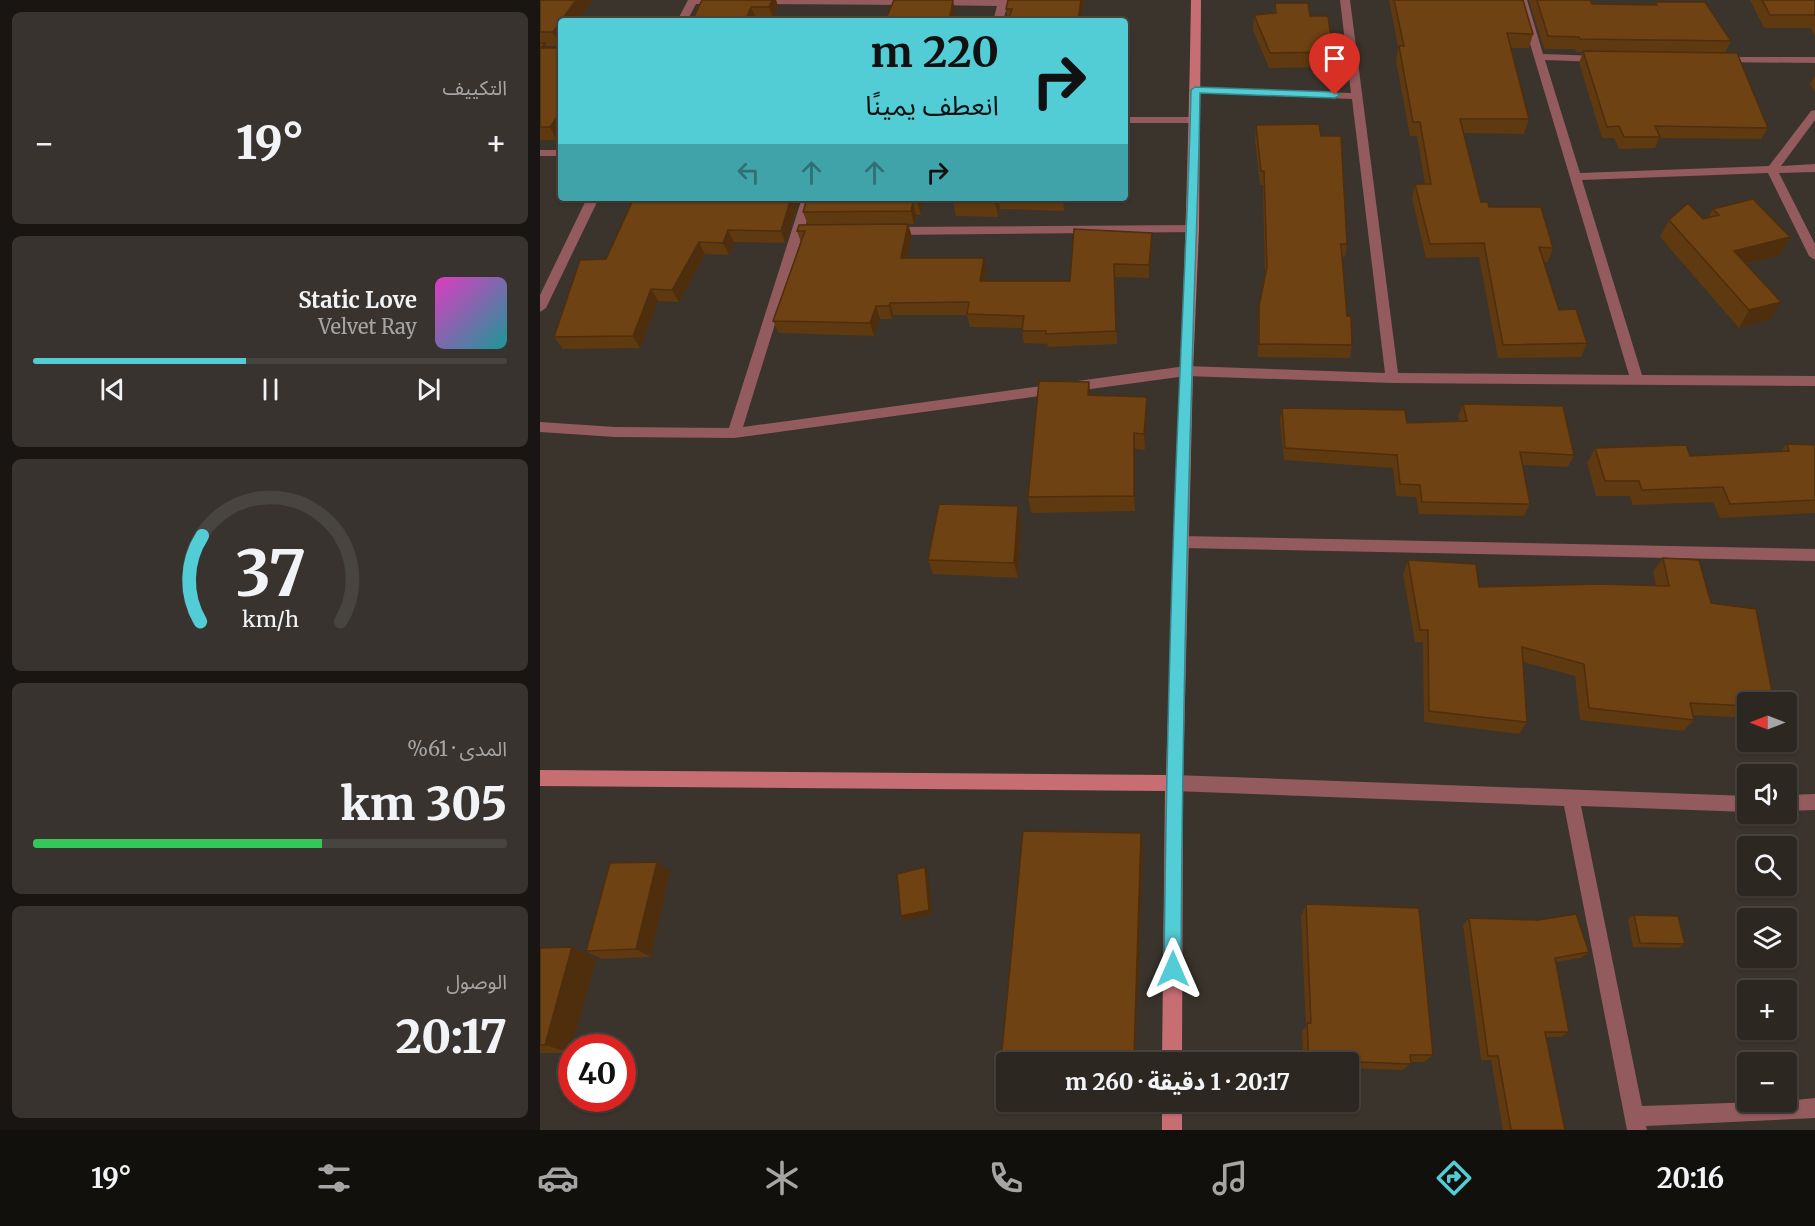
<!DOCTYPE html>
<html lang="ar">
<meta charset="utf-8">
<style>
body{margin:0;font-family:Merriweather,"Noto Sans Arabic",serif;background:#38332e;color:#f1f3f6;direction:rtl;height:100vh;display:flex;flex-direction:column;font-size:22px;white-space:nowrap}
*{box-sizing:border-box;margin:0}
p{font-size:20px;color:#a6a5a5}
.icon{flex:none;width:33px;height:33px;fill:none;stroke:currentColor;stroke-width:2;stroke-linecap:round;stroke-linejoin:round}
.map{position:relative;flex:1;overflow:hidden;direction:ltr}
.side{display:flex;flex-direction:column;gap:12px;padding:12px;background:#181512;width:540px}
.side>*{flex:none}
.top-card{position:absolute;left:18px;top:18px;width:570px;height:183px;border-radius:6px;box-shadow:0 2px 4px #0004,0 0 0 2px #48443f;direction:rtl;background:#52ccd5;color:#111;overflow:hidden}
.needle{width:39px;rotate:270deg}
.fabs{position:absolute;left:1197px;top:692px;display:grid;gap:12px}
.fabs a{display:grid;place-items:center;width:60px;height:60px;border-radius:6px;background:#2c2721;box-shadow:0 2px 4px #0004,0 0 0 2px #48443f;font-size:30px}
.speed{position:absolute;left:18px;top:1034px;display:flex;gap:12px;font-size:30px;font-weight:700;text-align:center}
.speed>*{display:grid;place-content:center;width:78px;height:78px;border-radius:50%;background:#2c2721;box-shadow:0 2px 4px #0004,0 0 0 2px #48443f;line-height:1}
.speed .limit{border:9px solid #d22;background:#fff;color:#111}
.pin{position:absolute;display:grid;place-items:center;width:51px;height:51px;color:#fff;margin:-62px -26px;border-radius:50% 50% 50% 0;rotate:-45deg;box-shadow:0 0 6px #0007}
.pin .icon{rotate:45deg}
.me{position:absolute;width:66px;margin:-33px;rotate:0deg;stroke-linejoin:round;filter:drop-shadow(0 0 4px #0008)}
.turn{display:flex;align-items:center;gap:21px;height:126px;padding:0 30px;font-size:27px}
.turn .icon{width:78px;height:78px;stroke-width:2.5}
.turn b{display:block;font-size:42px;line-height:51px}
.lanes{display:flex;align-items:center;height:57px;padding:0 30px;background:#0003;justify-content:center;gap:30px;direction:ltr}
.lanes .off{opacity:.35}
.big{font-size:45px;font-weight:800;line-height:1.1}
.side .card{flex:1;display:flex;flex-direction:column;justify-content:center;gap:9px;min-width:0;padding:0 21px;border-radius:9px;background:#38332e}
.side .dial{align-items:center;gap:0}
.dial svg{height:156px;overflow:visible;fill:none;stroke:#48443f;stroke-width:7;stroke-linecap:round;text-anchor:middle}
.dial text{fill:#f1f3f6;stroke:none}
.song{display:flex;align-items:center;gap:18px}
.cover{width:72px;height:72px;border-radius:9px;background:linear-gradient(135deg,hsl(310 70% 55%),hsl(180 70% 35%))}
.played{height:6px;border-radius:3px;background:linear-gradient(90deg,#52ccd5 45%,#48443f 45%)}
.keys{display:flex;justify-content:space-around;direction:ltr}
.heat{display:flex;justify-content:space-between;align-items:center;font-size:33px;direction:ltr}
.charge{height:9px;border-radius:4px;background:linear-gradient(90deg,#34c759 61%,#48443f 0)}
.trip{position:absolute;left:456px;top:1052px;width:363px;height:60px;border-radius:6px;background:#2c2721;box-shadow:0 2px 4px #0004,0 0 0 2px #48443f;font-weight:800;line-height:60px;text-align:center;direction:rtl}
.tabs{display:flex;height:96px;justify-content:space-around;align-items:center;background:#12100d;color:#a6a5a5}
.tabs .icon{width:42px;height:42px}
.tabs .on{color:#52ccd5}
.tabs b{font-size:27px;color:#f1f3f6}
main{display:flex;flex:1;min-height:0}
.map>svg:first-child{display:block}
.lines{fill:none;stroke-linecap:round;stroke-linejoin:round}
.street{fill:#935b5d;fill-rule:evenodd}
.secondary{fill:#c76e73;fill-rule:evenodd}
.wall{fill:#5f3910}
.shaded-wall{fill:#4e2e0d}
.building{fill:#6f4213;stroke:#4e2e0d;stroke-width:1.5}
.route{fill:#52ccd5;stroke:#35858a;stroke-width:1.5}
</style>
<main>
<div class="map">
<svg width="1275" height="1130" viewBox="0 0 1275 1130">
<rect width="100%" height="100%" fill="#3a342c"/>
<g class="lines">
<!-- street -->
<path class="street" d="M148,0H186L187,1L182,4H156L147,21H137Z
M211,0H374L376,2L371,5L215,4Z
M395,0H468V3L463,21H453L457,6L392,5L390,3Z
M800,0H810L858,373L1089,375L977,0H987L1003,54L1059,56L1064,59L1059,62L1005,60L1040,173L1229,166L1271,111L1275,110V120L1241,166L1275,164V172L1239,173L1275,244V260L1269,256L1228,173L1042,180L1102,375L1275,376V386L852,383L646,376L194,438L75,437L0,432V422L75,427L189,428L262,198H274L203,427L646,366L845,373L812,99L655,93L650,90L655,87L811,93Z
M1182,57H1275V63L1178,62L1177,60Z
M585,117H655L660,120L655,123H585Z
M0,150H21V156H0Z
M47,198H59L6,308L0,312V295Z
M653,225L657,226V232L352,235L346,231L352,227Z
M641,536L1275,549V561L641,548L636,546L634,542L636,538Z
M634,775L1208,796V812L1041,806L1102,1106L1246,1101L1275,1098V1118L1106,1126L1107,1130H1087L1024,806L634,791L628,789L625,783L628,777Z
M1275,794V810L1246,811V795Z"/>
<!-- secondary -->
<path class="secondary" d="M651,0H661L659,229L653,371L643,783L642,1062H622L625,791L0,786V770L626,775C634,517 647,258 651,0Z
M622,1101H642V1130H622Z"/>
</g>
<!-- wall -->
<path class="wall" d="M0,0H52L37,21H21V44L20,46H6L8,48H21V135L17,140H0Z
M162,0H236L238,7L233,19H216L215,21H152Z
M468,0H544L541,21H468L466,9Z
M849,0H983L993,34L989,48H971L989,119L984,134L924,133L941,202L1013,248L1008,262H1004L1019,310L1047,343L1041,357L958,358L939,257L886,258L872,198L875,184H885L877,136H870L856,61L858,47Z
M989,0H1050L1052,4L1114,5L1115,2L1191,41L1185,53L1228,128L1221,139L1119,138L1115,148L1079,149L1074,138H1062L1039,63L1043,52H1036L1035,49H1004Z
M1210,0H1275V36L1271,28H1224Z
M735,3L770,16L793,52L791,67L729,68L713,30L714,15L734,13Z
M585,60H590V109H585Z
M1275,75V92L1270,84Z
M716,125L781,136L807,244L805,257H802L807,316L812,345L810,358L718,357V319L719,306L725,275L723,185H720L715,139Z
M94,198H260L245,243L194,242L189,255L165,254L139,302L118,301L100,348L23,349L14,337L66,259Z
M267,198H384L381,215H376L374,224H368L372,237L367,258L447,270L445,281H530L612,246L609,278L575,277L577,344L508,347L507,344L484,343L482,331L483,328L430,327L427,315H353L352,319H340L334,336L239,333L233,321L261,242L257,231L268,225L263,212Z
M414,198H526L524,211L460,209L458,217L416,216L413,201Z
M1173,209L1250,237L1240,255L1205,264L1230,319L1199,328L1120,237L1129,220L1163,219L1169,217Z
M550,395L607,413L605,450L595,449V511L491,513L488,497Z
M923,404L1034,455L1028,467L983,465L990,504L984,516L879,514L876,497L856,496L853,468L744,460L740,420L742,408L867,423L920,422L918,416Z
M1247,444L1275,445V513L1180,518L1173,502L1093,505L1090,496H1056L1047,463L1055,448L1150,456L1241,451Z
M478,506L481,522L478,578L393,574L388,560Z
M1123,558L1171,603L1208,702V718L1153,715L1154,720L1143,731L1040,720L1035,676L983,662L987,722L979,734L884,722L883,642H875L863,574L868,560L939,587L1116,586L1113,572Z
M603,848L595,1061L469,1058L462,1051Z
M130,871L111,957L62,959L46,951Z
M766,904L893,1055L884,1062H871V1064L862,1070L808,1068V1062H763L762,1031L766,1026L761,916Z
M1094,915L1145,944L1138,948L1093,947L1088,919Z
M929,918L1049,952L1040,958L1016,962L1029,1032L1021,1037H1006L1025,1130H963L951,1060H941L923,925Z
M32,947L56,959L32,1047L31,1053H0V948Z"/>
<!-- shaded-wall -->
<path class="shaded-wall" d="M36,0H52L37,21H21V44L20,46L13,32Z
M232,0H236L238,7L233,19L229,7Z
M413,0L415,12L414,21H409Z
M541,0H544L541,21H538Z
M211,7L216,19L215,21H205Z
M5,43L12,56L1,48Z
M21,48V64L17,56Z
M590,60V109L589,94Z
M21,111V135L17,140L10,127Z
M251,198H260L245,243L241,231Z
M378,198H384L381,215L377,202Z
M456,198H458L460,209L458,217L455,202Z
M523,198H526L524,211Z
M373,202L376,215L374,224L371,211Z
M368,224L372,237L365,270L361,258Z
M188,230L194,242L189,255L183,243Z
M612,233V246L609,278V265Z
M1250,237L1240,255L1184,269L1194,251Z
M159,242L165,254L139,302L132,290Z
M444,258L447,270L442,293L440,281Z
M111,289L118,301L100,348L93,336Z
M1241,302L1230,319L1199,328L1209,310Z
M350,303L353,315L352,319L349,306Z
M336,306L340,319L334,336L330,323Z
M549,382L551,399L548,395Z
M607,397V413L605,450L604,434Z
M594,433L595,449V511L594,496Z
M478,506L481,522L478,578L474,563Z
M601,833L603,848L595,1061L594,1054Z
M117,862L130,871L111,957L96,949Z
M385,867L388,872L392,914L364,921L361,916Z
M32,947L56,959L32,1047L31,1053L5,1045Z"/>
<!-- building -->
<path class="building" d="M0,0H36L13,32H0Z
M162,0H232L229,7H211L205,21H152Z
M354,0H413L409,21H345Z
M468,0H541L538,21H468L472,9H466Z
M854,0H983L993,34L967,33L989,119H920L941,202H948L949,207H1001L1013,248L999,247L1019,310L1036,309L1047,343L963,345L944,243L890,244L875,184H891L880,122H873L859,46H864Z
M997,0H1050L1052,4L1117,5L1115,2H1165L1191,41L1040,39L1039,37L1008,36Z
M1222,0H1275V15H1230Z
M735,3H768L770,16H788L793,52L730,53L714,15L736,13Z
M0,43H5L1,48H21L17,56H21V111L10,127H0Z
M1043,51L1197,53L1228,128L1115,126L1120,137H1084L1079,126L1067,127Z
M585,60H590L589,94H585Z
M779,124L781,136H801L807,244H801L807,316H811L812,345L719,344V306L727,267L724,171H721L716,125Z
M94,198H251L241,231L188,230L183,243L159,242L132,290L111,289L93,336L14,337L40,260L66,259Z
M267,198H378L377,202H373L371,211L263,212Z
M414,198H456L455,202L413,201Z
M1213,199L1250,237L1194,251L1241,302L1209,310L1129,220L1148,203L1163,219L1179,215L1173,209Z
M368,224L361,258H444L440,281H530L534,229L612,233L609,265L574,264L576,331L506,334V331H482L484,316L427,314L429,302L350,303L349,306H336L330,323L233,321L265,231H257L259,225Z
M499,381L549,382L548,395L607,397L604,434L594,433V496L488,497Z
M923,404L1023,406L1034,455L980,452L990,504L882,502L880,485L860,484L857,455L745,448L742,408L865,410L867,423L927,421Z
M1247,444L1275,445V500L1190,504L1183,487L1102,490L1099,481H1065L1055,448L1146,445L1150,456L1249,451Z
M399,504L478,506L474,563L388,560Z
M1123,558L1159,560L1171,603L1216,609L1234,702H1208V706L1150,703L1154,720L1049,708L1044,664L982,647L987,722L889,711L888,630H880L868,560L936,564L939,587L1059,584L1129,586Z
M483,831L601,833L594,1054L462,1051Z
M117,862L96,949L46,951L70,863Z
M385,867L389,910L361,916L357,874Z
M766,904L879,908L893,1055H870L871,1064L769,1060L767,1023H771Z
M1036,914L1049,952L1015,958L1029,1032H1005L1025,1130H971L958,1056H948L929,918L998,920Z
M1094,915L1138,916L1145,944L1100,943Z
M32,947L5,1045H0V948Z"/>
<!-- route -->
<path class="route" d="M655,87L795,92L800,95L795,98L660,93C659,187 654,280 652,374C646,573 642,771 641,969L639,975L633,978L626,975L624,969C626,770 631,570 640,371C644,277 649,184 651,90Z"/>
</svg>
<div class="fabs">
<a><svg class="needle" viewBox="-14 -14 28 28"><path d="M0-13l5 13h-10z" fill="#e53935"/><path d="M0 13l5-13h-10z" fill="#a6a5a5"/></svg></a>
<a><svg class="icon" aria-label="sound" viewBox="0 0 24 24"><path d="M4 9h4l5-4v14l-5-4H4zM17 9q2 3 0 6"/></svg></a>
<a><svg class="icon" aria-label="search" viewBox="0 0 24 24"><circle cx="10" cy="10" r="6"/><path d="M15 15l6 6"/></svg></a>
<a><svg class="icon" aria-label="layers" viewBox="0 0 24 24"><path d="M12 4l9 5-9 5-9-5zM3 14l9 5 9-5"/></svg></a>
<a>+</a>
<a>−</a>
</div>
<div class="speed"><div class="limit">40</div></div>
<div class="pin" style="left:795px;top:95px;background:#d93025"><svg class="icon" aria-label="arrive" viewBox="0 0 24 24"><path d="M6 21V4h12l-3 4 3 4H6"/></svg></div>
<svg class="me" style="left:633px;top:969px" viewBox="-20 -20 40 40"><path d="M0-17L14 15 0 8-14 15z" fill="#52ccd5" stroke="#fff" stroke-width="4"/></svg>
<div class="trip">20:17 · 1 دقيقة · 260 m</div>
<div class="top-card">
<div class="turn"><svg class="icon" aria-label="right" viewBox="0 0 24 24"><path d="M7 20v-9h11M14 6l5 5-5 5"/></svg><div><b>220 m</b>انعطف يمينًا</div></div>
<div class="lanes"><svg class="icon off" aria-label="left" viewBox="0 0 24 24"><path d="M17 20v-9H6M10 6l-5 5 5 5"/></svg><svg class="icon off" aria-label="ahead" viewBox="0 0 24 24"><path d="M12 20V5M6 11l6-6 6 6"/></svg><svg class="icon off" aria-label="ahead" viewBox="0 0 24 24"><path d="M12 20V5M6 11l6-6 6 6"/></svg><svg class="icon" aria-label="right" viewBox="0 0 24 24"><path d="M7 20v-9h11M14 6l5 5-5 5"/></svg></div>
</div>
</div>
<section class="side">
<div class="card"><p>التكييف</p>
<div class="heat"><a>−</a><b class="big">19°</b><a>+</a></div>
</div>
<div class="card">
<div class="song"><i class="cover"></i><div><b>Static Love</b><p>Velvet Ray</p></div></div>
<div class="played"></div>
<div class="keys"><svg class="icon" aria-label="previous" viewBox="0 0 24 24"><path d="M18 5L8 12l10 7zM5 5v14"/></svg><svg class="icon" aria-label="pause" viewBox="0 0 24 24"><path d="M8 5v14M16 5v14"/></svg><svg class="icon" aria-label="next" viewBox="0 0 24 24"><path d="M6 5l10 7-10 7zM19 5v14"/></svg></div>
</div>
<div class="card dial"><svg viewBox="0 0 100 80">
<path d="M14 69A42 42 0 1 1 86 69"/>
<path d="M14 69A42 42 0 0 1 15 25" stroke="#52ccd5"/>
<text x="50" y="56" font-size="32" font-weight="700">37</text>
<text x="50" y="72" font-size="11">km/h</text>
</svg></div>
<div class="card"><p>المدى · 61%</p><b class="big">305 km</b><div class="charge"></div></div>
<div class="card"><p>الوصول</p><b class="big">20:17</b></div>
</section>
</main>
<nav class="tabs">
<b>20:16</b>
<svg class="icon on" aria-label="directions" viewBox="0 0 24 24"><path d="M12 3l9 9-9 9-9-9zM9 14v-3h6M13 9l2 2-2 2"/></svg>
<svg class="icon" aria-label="music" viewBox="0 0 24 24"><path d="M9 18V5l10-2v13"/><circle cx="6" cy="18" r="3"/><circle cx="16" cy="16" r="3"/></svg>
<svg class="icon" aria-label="phone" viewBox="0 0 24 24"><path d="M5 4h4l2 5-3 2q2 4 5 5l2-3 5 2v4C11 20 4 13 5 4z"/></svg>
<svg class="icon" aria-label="climate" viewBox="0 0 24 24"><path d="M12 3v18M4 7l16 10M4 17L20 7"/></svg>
<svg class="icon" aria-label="car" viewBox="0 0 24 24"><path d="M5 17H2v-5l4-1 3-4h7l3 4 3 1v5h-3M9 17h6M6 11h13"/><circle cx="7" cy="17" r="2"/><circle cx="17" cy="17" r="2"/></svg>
<svg class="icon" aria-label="filters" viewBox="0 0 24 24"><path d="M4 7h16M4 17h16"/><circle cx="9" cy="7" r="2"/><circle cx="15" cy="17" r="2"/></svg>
<b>19°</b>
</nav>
